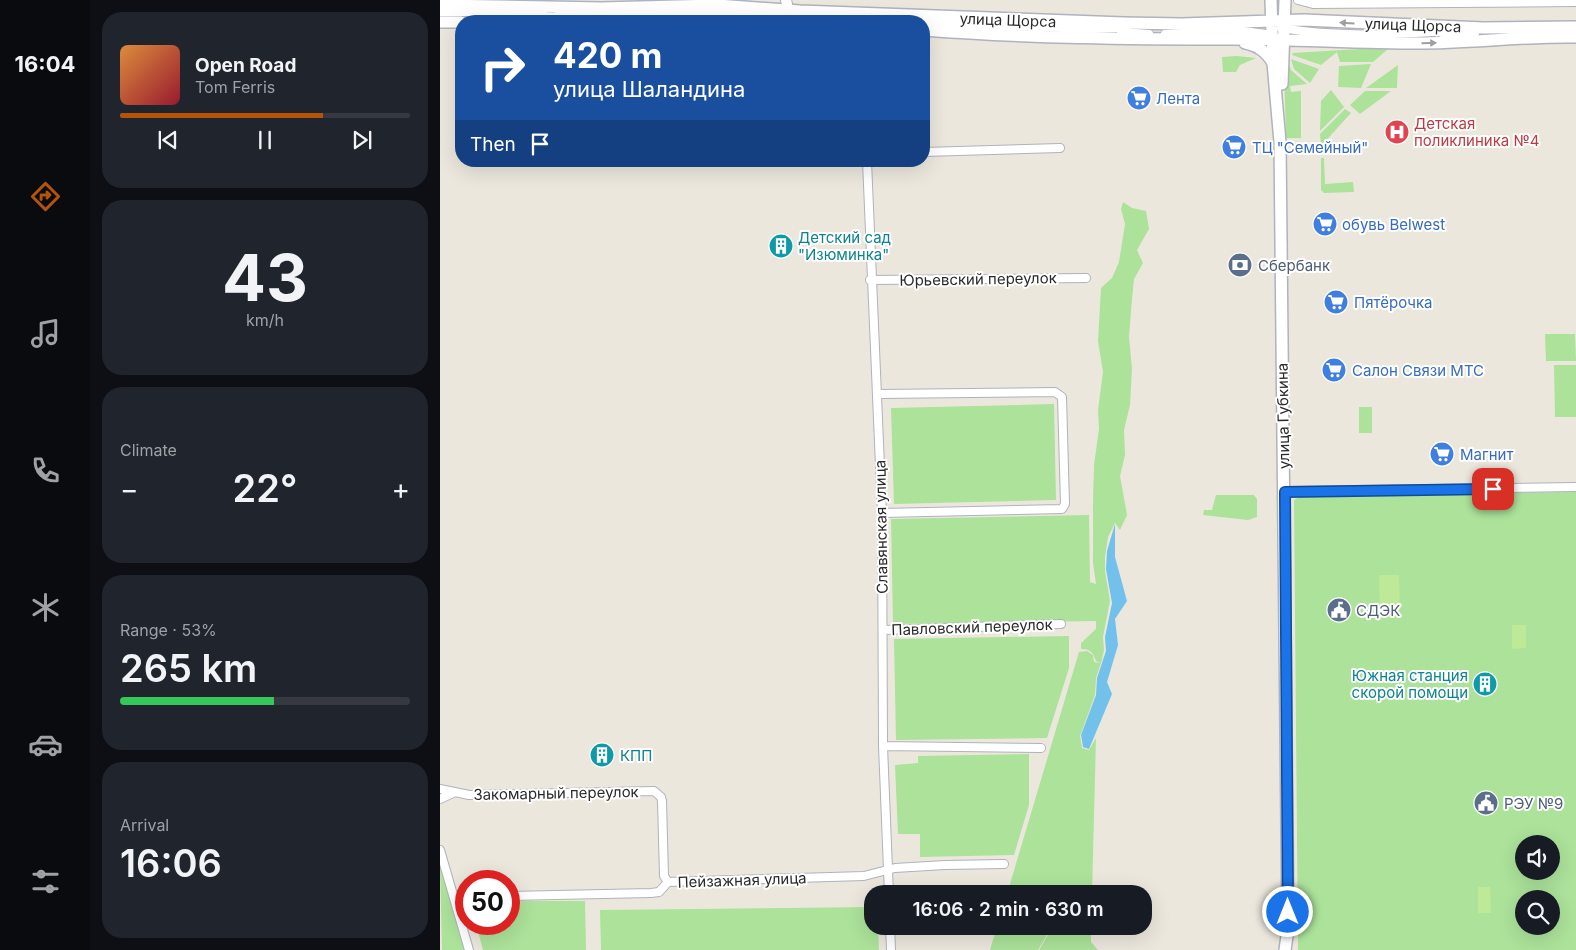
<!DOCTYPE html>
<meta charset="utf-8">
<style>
body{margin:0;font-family:Inter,sans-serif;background:#20242c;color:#f1f3f6;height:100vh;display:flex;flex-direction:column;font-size:19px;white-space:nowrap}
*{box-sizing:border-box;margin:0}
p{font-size:16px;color:#9ea1a6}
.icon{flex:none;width:28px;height:28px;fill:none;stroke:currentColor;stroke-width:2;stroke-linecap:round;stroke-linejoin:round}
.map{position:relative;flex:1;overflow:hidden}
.side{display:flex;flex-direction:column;gap:12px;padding:12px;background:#0d0f14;width:350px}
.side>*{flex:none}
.top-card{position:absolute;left:15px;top:15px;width:475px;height:152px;border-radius:20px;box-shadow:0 5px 20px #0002;background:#1a4fa0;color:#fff;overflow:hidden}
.controls{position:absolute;left:1075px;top:835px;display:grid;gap:10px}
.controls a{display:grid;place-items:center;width:45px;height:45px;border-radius:50%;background:#171b24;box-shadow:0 5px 20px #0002;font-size:25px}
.speed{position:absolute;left:15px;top:870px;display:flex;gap:10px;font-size:25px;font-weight:700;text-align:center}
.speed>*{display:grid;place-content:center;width:65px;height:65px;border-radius:50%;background:#171b24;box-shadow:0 5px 20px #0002;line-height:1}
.speed .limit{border:8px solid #d22;background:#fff;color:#111}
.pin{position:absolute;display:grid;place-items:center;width:42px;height:42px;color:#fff;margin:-21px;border-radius:10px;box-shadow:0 2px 8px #0006}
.me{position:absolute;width:55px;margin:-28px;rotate:0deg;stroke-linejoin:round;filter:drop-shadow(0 0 4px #0008)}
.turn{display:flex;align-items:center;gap:18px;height:105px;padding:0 15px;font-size:22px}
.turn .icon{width:65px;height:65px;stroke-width:2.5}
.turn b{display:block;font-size:35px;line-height:42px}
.then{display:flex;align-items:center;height:48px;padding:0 15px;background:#0003;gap:10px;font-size:19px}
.big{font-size:38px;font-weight:600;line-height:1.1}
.side .widget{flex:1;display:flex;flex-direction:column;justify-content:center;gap:8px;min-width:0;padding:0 18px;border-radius:20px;background:#20242c}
.side .dial{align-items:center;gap:0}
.dial b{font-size:65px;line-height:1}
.song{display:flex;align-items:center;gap:15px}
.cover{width:60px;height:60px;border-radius:8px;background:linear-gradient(135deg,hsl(30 70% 55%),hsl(350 70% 35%))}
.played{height:5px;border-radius:2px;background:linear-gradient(90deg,#b45309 70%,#363941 70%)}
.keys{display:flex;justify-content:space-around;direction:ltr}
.heat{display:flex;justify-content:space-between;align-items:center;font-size:28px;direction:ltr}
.charge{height:8px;border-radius:4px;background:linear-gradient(90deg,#34c759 53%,#363941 0)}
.trip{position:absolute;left:424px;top:885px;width:288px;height:50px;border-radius:20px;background:#171b24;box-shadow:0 5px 20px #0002;font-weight:600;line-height:50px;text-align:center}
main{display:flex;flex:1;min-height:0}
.menu{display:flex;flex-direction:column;width:90px;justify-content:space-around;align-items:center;background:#090b0e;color:#9ea1a6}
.menu .icon{width:35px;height:35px}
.menu .current{color:#b45309}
.menu b{font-size:22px;color:#f1f3f6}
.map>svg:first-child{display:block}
.green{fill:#ace29a;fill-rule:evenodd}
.pitch{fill:#bee996}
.water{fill:#71c1ec}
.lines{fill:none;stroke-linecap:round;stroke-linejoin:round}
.minor-casing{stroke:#b0b2be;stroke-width:10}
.tertiary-casing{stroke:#b0b2be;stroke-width:12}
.secondary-casing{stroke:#b0b2be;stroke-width:14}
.minor{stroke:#fff;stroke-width:8}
.tertiary{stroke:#fff;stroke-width:10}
.secondary{stroke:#fff;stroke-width:11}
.oneway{fill:#9f9f9f}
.route-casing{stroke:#114b97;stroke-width:12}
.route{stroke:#1a73e8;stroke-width:9}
.labels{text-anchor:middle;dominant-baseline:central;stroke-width:4;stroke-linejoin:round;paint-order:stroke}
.street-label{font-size:15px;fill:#2a2a2a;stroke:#fff}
.shop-label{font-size:15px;fill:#366cbe;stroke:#fff;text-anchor:start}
.health-label{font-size:15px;fill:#be3a42;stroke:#fff;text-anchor:start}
.culture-label{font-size:15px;fill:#0d838f;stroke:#fff;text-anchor:start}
.service-label{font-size:15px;fill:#4e5e75;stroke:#fff;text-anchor:start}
</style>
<main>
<nav class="menu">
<b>16:04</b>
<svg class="icon current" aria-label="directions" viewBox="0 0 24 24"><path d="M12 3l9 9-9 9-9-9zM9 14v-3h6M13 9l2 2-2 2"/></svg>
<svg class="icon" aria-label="music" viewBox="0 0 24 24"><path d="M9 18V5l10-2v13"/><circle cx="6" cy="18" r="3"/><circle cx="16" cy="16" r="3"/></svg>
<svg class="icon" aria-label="phone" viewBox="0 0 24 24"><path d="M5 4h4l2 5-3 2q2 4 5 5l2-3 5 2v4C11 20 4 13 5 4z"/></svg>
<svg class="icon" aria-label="climate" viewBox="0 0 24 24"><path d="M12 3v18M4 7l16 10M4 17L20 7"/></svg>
<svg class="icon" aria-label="car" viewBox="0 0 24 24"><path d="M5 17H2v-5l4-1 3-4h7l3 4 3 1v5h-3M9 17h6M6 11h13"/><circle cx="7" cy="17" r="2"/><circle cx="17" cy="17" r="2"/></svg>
<svg class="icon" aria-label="filters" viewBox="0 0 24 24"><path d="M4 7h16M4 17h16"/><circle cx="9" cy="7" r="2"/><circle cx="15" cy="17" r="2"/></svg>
</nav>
<section class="side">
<div class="widget">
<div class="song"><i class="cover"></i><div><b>Open Road</b><p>Tom Ferris</p></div></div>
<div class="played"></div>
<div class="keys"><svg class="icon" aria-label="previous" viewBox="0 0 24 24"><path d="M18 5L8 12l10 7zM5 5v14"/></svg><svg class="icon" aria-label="pause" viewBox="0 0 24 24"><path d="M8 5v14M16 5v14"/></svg><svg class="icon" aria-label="next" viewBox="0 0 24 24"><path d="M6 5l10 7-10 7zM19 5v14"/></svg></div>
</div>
<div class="widget dial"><b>43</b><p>km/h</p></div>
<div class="widget"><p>Climate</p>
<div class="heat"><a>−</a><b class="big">22°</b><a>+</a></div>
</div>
<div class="widget"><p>Range · 53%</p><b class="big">265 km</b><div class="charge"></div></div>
<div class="widget"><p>Arrival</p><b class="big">16:06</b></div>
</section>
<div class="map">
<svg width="1136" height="950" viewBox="0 0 1136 950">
<rect width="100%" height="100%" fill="#ece7dd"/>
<!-- green -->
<path class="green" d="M970,46V49H948L933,62H900L897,52L881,65L852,55L853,53Z
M797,56L816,58L800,65L796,72H783L782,57Z
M847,58L851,70L867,84L850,86L851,92L861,91V138H846L844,67Z
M851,59L879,69L870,83L854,69Z
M931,64L921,88L898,87L899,66Z
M958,65L957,88H926Z
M891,90L904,107L880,131L881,101Z
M925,91H951L920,114L910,105Z
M905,109L911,113L881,146L880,134Z
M881,158H884L885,184L913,182L914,192L884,193L881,190Z
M683,202L692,208L706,211L709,229L697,250L703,263L694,279L692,299L689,337L692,369L690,405L684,430L685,455L680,476L687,515L680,530L675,523L668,537L665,557V571L670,601L663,637L664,651L661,660L664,654L656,678L655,695L640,736L642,748L649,750L656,738L652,894H567L639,652L647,651L653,655L654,662L660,663L656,661C653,652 650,649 641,649V643L656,629V621L453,624L451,519L649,515L650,582L656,584L653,563V500L654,465L659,429L658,410L663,372L658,341L661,288L672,278L679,262L685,224L681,209Z
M1105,334H1135L1136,361H1106Z
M1114,365H1136V417H1115Z
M614,404L616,500L454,504L451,408Z
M919,407H932V433H919Z
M1136,492V950H858L854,500L863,495ZM1084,844H1111V871H1084ZM1084,899H1111V926H1084Z
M776,495H814L817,499V517L808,520L763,515L764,510H772Z
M629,636V668L607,738L456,740L454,639Z
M589,754V805L574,855L480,857V834H458L455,765L478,763V756Z
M0,865L25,950H2Z
M69,901H145L146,950H43L36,924H69Z
M432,907V926H438L439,950H161L160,910Z
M557,926H612L598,950H550Z
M613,926H651V942L658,950H599Z"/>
<!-- pitch -->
<path class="pitch" d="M939,575H959L960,611L940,612Z
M1072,625H1086V648L1072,649Z
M1038,887H1050L1051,913H1038Z"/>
<!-- water -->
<path class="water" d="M675,524V557L687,601L675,619L678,645L667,682L672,694L649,749L643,747L641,735L656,695L657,678L666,651L665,637L672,603L666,569L667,551Z"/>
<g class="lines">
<defs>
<path id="minor" d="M858,0L873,4L1136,2
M0,12H103
M119,13L204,16L234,13L333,15L452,21
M484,23L649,29
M841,28C895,37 952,35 1007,31
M644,29L687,28
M681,32L709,34
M1002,33H1035
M725,34L796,30L833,35
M484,152L620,148
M427,161L442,513L443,746L449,894
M430,280L646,278
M438,394L615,392L622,397L625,504L622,509L442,513
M845,491L1136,487
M443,630L621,624
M443,746L601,748
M0,789L29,795L214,791L221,797L222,801L224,876L228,882
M0,799L13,793
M0,850L29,950
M69,896L211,893L219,892L228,882L424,876L455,868L505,865L564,864
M450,926L451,950"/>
<path id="tertiary" d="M346,0L351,21
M337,21L347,10"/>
<path id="secondary" d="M831,0L833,63L840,142L848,929L845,950
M0,5L161,8L277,5L360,11L684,23L742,24L864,20L1043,28L1136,27
M49,21L98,18L190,21
M0,22H21
M484,30C587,38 690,39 793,39C855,39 916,43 978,43C1031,43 1083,36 1136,37
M805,43C818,46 826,51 833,63
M842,84L845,0"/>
</defs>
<!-- minor casing -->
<use href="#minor" class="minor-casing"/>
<!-- tertiary casing -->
<use href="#tertiary" class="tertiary-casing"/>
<!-- secondary casing -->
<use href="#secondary" class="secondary-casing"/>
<!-- minor -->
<use href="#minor" class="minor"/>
<!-- tertiary -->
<use href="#tertiary" class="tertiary"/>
<!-- secondary -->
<use href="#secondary" class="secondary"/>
</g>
<!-- one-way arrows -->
<defs><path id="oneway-solid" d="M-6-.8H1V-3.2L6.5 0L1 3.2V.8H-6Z" transform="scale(1.25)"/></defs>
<g class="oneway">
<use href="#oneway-solid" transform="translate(907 23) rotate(-177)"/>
<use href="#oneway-solid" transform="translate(989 43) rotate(-1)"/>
</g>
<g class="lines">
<defs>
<path id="route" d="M848,912L845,492L1053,489"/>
</defs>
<!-- route casing -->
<use href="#route" class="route-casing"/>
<!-- route -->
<use href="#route" class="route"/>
</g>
<!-- icons -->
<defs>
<symbol id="supermarket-disc" viewBox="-11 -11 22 22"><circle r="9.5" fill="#3f7fe0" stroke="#fff"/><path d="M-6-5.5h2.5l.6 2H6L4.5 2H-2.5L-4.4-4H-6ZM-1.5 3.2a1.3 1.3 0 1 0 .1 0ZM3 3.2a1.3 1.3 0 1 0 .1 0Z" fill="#fff"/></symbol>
<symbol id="hospital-disc" viewBox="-11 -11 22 22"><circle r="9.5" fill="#e0444e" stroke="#fff"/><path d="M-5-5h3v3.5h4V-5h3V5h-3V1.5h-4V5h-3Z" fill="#fff"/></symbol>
<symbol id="building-disc" viewBox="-11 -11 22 22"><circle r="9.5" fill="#0f9aa8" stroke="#fff"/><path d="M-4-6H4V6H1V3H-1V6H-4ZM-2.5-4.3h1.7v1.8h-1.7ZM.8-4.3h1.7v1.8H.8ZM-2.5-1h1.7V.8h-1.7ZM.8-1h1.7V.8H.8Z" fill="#fff"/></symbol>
<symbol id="bank-disc" viewBox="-11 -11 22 22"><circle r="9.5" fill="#5c6f8a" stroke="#fff"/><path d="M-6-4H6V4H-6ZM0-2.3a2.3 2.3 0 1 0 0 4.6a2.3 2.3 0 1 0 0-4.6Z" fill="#fff"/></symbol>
<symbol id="civic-disc" viewBox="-11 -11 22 22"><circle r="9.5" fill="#5c6f8a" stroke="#fff"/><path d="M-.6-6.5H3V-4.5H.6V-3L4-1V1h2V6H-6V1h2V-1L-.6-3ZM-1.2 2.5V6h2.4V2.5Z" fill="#fff"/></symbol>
</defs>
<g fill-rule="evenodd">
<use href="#supermarket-disc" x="685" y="84" width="28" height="28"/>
<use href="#hospital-disc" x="943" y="118" width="28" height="28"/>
<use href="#supermarket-disc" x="780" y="133" width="28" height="28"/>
<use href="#supermarket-disc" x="871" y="210" width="28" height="28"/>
<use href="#building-disc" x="327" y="232" width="28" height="28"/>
<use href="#bank-disc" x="786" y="251" width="28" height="28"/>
<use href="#supermarket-disc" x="882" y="288" width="28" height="28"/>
<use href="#supermarket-disc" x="880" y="356" width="28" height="28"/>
<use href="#supermarket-disc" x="988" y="440" width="28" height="28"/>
<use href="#civic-disc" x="885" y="596" width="28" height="28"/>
<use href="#building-disc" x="1031" y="670" width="28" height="28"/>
<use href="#building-disc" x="148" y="741" width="28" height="28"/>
<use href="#civic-disc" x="1032" y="789" width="28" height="28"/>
</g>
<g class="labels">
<!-- street labels -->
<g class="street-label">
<text transform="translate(568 20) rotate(2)">улица Щорса</text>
<text transform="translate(973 25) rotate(2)">улица Щорса</text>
<text transform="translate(538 279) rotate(-1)">Юрьевский переулок</text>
<text transform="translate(843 416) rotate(-91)">улица Губкина</text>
<text transform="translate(441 527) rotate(-91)">Славянская улица</text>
<text transform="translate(532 627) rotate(-2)">Павловский переулок</text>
<text transform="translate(116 793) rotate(-1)">Закомарный переулок</text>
<text transform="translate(302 880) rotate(-2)">Пейзажная улица</text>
</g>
<!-- shop labels -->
<g class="shop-label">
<text x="716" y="98">Лента</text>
<text x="812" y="147">ТЦ "Семейный"</text>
<text x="902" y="224">обувь Belwest</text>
<text x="914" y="302">Пятёрочка</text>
<text x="912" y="370">Салон Связи МТС</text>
<text x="1020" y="454">Магнит</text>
</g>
<!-- health labels -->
<g class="health-label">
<text x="974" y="123">Детская<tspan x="974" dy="17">поликлиника №4</tspan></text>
</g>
<!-- culture labels -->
<g class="culture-label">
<text x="358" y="237">Детский сад<tspan x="358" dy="17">"Изюминка"</tspan></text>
<text x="1028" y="675" text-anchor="end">Южная станция<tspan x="1028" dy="17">скорой помощи</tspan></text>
<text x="180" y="755">КПП</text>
</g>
<!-- service labels -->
<g class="service-label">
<text x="818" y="265">Сбербанк</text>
<text x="916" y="610">СДЭК</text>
<text x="1064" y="803">РЭУ №9</text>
</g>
</g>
</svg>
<div class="controls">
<a><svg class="icon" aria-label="sound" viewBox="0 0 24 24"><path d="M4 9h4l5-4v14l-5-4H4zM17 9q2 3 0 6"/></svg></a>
<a><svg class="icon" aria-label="search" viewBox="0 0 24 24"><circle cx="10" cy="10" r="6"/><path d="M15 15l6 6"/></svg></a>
</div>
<div class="speed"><div class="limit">50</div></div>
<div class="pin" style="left:1053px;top:489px;background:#d93025"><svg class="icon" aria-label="arrive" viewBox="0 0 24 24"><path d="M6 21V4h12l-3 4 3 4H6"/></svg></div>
<svg class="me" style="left:848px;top:912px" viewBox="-20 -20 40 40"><circle r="17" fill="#1a73e8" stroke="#fff" stroke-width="3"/><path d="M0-11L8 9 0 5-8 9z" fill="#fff"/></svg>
<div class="trip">16:06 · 2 min · 630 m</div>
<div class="top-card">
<div class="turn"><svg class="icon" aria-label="right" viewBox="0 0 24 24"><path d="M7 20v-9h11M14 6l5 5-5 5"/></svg><div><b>420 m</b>улица Шаландина</div></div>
<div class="then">Then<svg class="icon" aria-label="arrive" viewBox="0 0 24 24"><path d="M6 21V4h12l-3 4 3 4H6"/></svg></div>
</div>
</div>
</main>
